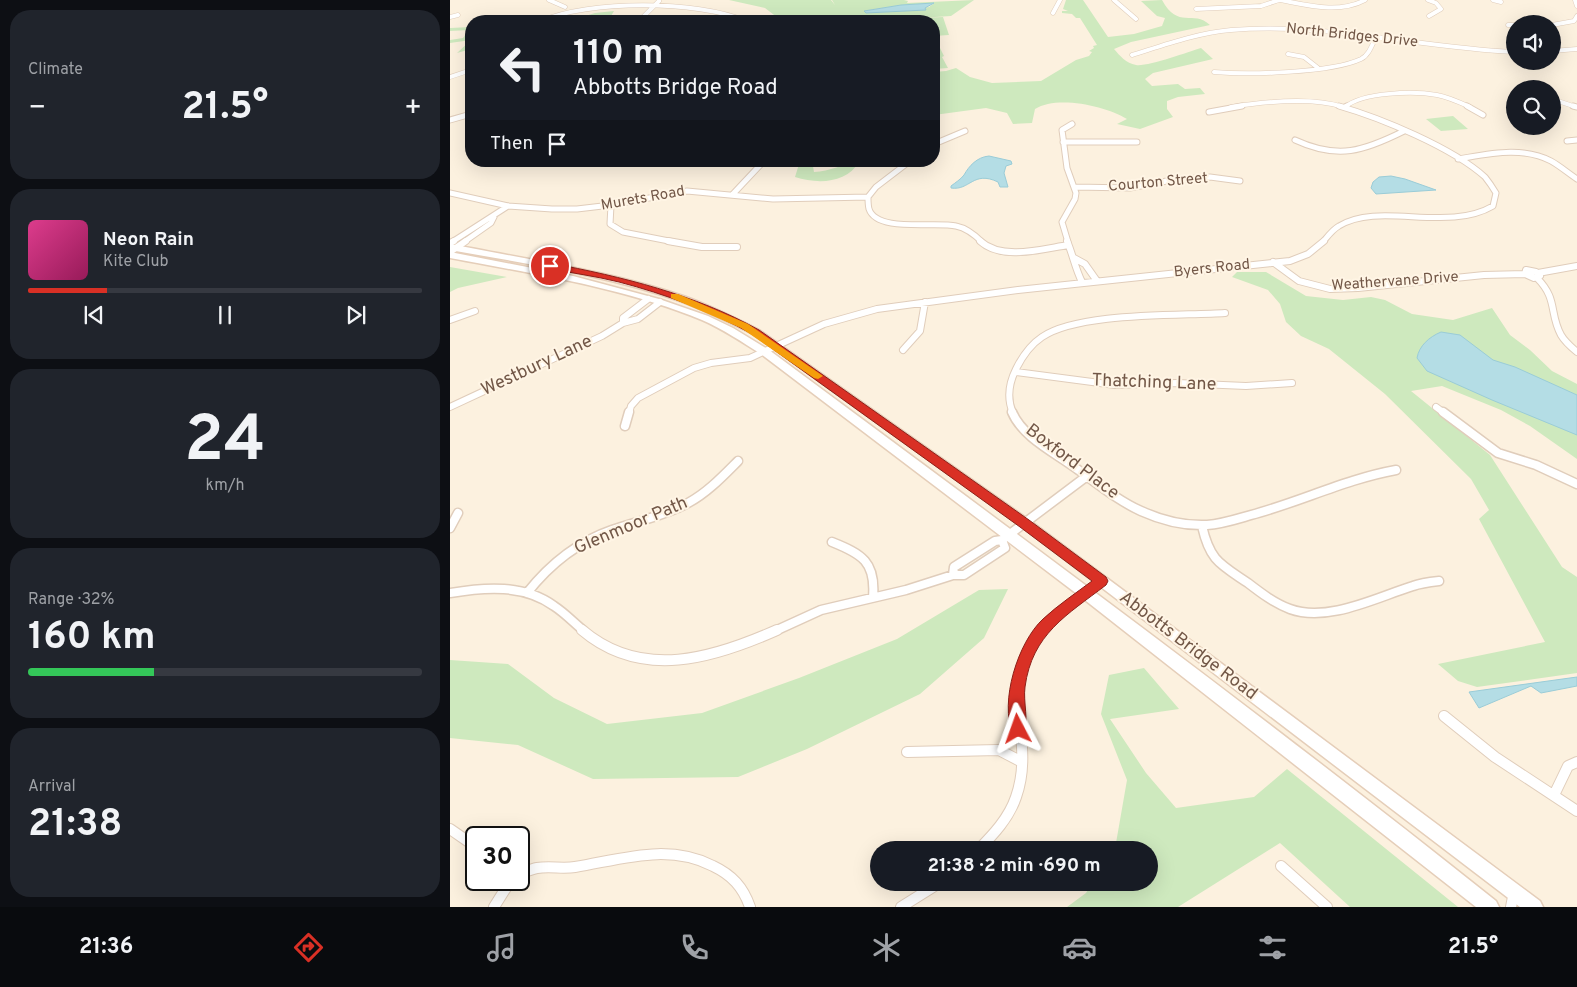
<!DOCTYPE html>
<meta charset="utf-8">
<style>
body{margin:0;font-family:Overpass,sans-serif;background:#20242c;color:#f1f3f6;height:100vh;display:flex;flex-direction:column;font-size:19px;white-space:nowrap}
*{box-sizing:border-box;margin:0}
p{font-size:16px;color:#9ea1a6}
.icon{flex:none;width:28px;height:28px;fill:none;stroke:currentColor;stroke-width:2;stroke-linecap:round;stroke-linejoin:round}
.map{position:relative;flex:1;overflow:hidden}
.drawer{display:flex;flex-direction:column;gap:10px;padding:10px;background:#0d0f14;width:450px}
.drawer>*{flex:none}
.banner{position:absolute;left:15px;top:15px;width:475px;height:152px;border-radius:20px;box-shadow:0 5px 20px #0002;background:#171b24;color:#f1f3f6;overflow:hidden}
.fabs{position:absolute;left:1056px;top:15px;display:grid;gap:10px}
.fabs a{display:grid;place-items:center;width:55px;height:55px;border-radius:50%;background:#171b24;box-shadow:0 5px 20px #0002;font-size:25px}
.speed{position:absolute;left:15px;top:826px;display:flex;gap:10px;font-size:25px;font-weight:700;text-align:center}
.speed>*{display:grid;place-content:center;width:65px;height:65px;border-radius:50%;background:#171b24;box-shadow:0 5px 20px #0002;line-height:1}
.speed .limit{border:2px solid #111;border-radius:8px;background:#fff;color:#111}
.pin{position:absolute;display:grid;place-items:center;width:42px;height:42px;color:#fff;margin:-21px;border:2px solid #fff;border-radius:50%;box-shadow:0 1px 5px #0007}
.me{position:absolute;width:55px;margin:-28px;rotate:356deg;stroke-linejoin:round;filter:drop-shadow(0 0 4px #0008)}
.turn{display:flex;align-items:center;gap:18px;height:105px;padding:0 25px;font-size:22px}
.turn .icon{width:65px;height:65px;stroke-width:2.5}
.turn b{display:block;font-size:35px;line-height:42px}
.then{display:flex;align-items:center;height:48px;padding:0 25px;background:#0003;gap:10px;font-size:19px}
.big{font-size:38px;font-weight:700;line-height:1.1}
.drawer .tile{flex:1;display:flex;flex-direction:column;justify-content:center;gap:8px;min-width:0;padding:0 18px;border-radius:20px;background:#20242c}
.drawer .dial{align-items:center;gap:0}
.dial b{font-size:65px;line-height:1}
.song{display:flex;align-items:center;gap:15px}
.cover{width:60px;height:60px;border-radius:8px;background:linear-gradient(135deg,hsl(330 70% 55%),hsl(330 70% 35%))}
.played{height:5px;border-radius:2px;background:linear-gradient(90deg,#d93025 20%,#363941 20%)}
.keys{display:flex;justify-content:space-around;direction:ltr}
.heat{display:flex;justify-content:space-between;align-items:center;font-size:28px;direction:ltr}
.charge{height:8px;border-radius:4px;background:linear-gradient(90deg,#34c759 32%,#363941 0)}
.trip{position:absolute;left:420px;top:841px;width:288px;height:50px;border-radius:25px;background:#171b24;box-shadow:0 5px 20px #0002;font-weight:700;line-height:50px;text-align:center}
.dock{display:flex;height:80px;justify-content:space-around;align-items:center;background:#090b0e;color:#9ea1a6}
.dock .icon{width:35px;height:35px}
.dock .selected{color:#d93025}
.dock b{font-size:22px;color:#f1f3f6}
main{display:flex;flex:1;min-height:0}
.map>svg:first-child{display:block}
.green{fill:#cee9be;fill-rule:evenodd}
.water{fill:#b4dde5;stroke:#9accd7}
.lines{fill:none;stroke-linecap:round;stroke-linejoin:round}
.minor-far4-casing{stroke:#e0cdbb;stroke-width:5}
.minor-far3-casing{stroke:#e0cdbb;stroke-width:7}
.minor-far2-casing{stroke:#e0cdbb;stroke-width:8}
.minor-far1-casing{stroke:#e0cdbb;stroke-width:11}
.minor-casing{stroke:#e0cdbb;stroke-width:12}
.secondary-casing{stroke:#e5ceb9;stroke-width:3}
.minor-far4{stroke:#fff;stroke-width:4}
.minor-far3{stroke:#fff;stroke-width:5}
.minor-far2{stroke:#fff;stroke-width:6}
.minor-far1{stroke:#fff;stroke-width:8}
.minor{stroke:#fff;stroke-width:10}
.secondary{fill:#fff;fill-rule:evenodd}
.route{fill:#d93025;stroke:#8d1f18}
.slow{fill:#f59e0b}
.labels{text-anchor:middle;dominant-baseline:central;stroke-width:4;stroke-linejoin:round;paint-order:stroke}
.far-street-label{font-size:15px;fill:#725747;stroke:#fff5e5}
.street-label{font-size:18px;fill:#725747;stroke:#fff5e5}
</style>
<main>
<section class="drawer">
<div class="tile"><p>Climate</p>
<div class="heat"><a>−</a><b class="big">21.5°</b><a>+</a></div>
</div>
<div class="tile">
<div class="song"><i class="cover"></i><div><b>Neon Rain</b><p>Kite Club</p></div></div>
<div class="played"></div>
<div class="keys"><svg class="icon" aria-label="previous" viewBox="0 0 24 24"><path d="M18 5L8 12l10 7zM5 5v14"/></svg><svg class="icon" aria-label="pause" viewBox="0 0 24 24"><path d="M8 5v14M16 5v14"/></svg><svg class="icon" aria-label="next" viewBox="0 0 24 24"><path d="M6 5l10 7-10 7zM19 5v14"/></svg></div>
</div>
<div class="tile dial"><b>24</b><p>km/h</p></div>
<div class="tile"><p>Range · 32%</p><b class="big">160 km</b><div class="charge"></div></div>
<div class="tile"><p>Arrival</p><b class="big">21:38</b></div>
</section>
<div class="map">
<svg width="1127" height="907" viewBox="0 0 1127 907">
<rect width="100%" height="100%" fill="#fcf1df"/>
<!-- green -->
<path class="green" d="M279,0H381L385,5L382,0H454L458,1L457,3L524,0L501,16L421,21H332L315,8ZM483,4L479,7L474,8L475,10L416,13L415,11L451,5Z
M616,0H633L658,37L684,34L712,26L715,18L707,16L691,1L712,0C728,30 743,9 760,25L681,42L664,49C670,56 676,63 686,65C697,67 738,52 751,48L763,59L703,73L695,79L702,86L728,84L735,89L750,88L755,94L728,97L717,101V109L723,117L690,129L667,124L677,119C656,106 607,95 585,109L582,123L563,124L557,113L536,108L484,115V72L496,71L506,68L520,77L542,83L591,81L626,60L639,56L642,52L639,51L644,48L643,46L647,45L630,18H626L622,14L612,13V11H618L613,9Z
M164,11L158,21H129L132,17L145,13Z
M493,17L499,35L484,36V21H471L470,18Z
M21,27V49L7,53L21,40L0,43V40L13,38L19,30L0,31V28Z
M484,37H486L489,47H485L490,48L494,56L492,57L498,68L484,69Z
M1003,116L1018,129L991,131L976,119Z
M350,161H362L364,172C380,172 393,163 409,162C396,184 367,184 345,177Z
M0,267L57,277L8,288L0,292Z
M787,272H816L856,296L893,300L921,297L935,300L962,314L1003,320L1042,308L1060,335L1080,350L1102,371L1127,384V459L1080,426L1051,410L992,386L961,391L1040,455L1112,567L1127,577V673L1027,687L1008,681L988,664L1095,642L1029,519L1039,510L1021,479L935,394L879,349L851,336L836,322L830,304L818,290L782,277Z
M558,589L534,638L470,694L357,749L288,777L143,779L68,745L0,738V660L58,664L104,698L157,724L252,713L349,678L447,639L529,590Z
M694,668L729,709L660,719L696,773L726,808L804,797L837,769L1008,907H900L830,843L728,907H617L636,893L642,883L699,882V850H662L666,843L677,780L651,714L659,675Z"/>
<!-- water -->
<path class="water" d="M484,3L475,8L476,10L416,13L414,11L451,5Z
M539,156L561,161L562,164L556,166L554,173L558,187H550L548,182C523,170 520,191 501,188V186C505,183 511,179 514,175C519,166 527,157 539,156Z
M941,176L955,179L986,190L926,194L921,188L923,182L929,177Z
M991,332L1010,335L1043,360L1065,367L1127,395V435L1042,400L977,371L967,358C969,346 979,337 991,332Z
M1127,677V686L1091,693L1081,686L1029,708L1019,692Z"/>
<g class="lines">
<defs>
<path id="minor-far4" d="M99,0L115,7
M664,0L686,19
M830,0C857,5 889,14 915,0
M978,0L986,3L991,9L979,16
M1043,0L1051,2
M1125,0L1127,6
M746,9L811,6L829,0
M603,13L610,0
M0,17L8,15
M91,21C139,0 247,0 296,21
M189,21L209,1
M1058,25H1065
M1102,25L1124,21L1127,16
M1102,51L1127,49
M838,54L854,57L868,68
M682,55C714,45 747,33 781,30C876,22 970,48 1065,52
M764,72C798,75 881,73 911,59C919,55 922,45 926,37
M0,77L21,70
M1094,85L1096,89
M1102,99L1126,107
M781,107C813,102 862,97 893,107
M895,107C913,92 964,91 987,95C998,97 1009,102 1020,107"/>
<path id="minor-far3" d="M1017,106L1033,115
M1123,106L1127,107
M895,107L897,106
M759,112L792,106
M0,120L21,114
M845,140C888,160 914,151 954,131
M1117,141L1127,140
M613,142H687
M484,144L515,131
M1008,159C1039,154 1072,146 1101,161C1110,166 1118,173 1127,179
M460,161L426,187L418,197C418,200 418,205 419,209C427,233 486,221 506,226C516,228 524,234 532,242
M115,162L120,161
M625,187L680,188L722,180L760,177L790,181
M0,193L58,206L102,209H127L161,205L237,191L323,199L418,197
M283,194L314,161
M161,205L160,224L173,232L224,242
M2,242L58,206
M14,242L41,223L44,217
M618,242L612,222L625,199L626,193L617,168L612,130L622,124
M873,242C878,236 882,230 889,226C929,201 997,233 1043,206L1046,193C1043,188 1039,182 1035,177C1003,148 931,118 889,106"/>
<path id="minor-far2" d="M218,241L252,247H287
M530,241C552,261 592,249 618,245
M617,241C623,255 625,268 632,282
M0,243L4,241
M0,252L16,241
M624,258L635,264L647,281
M823,262L849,281L880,289L908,288L1034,275L1075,274
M1076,270L1086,272L1090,276L1084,278L1075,274Z
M1088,273L1127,266
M1087,278C1108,299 1099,313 1111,335C1115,342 1121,347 1127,352
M0,320L25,311
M173,323V318L198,299
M453,350L470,331L475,302
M566,372L665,385L727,383L796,386L842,383
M0,407L152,336L173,323L188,319L210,302
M986,407L994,413
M179,413L181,406L188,398L244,368L261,363L300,358L374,324L427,309L568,290L840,261L858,254L874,241
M563,413C557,399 559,383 566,369C572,357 580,345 592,337C629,312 728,316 775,313"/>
<path id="minor-far1" d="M562,412C573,438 606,453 627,469C648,484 667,500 691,511C711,520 735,526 757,525C772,524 787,519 801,515C850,502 896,479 946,470
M993,412L1048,453L1086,465L1127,484
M175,426L179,412
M752,526C760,561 770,564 798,583C811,593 824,603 840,609C878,623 927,597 963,586C971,583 980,582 989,581
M0,528L8,513
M382,542C412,554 426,562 423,597
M503,575L504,567L545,541L552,540L637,476
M0,593C35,587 74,584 104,606C115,613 124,623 134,631
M77,593C100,564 127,542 162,530C188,521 214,516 238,503C257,493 273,476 288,461
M325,631L371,610L456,590L503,575H514L555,548L552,540
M591,631L608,614L651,581"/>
<path id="minor" d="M132,630C192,681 264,658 327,630
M994,716L1045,757L1127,811
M457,752L549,750L570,761
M1104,795L1118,766L1127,762
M0,829L26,847
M528,850C543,835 559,818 566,797C587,738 545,688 592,630
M831,866L877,907
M69,874C75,872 81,869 87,868C100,866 113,869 125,867C173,859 218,843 263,866C282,875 293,887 300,907
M44,907L61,880
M451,907L491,882
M1061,907L1064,892"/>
<path id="secondary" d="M0,244C79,260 160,271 236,297C261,306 285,318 309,330L579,520L1090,901L1093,907H1070L571,526L303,334C279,322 255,310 230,301C156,275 77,264 0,250Z
M0,252L123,276L209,299L258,316L283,328L319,350C563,531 808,711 1046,901L1049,907H1026L631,597L311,354C292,342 273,329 252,320C172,287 84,274 0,258Z"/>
</defs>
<!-- minor-far4 casing -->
<use href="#minor-far4" class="minor-far4-casing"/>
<!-- minor-far3 casing -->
<use href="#minor-far3" class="minor-far3-casing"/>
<!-- minor-far2 casing -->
<use href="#minor-far2" class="minor-far2-casing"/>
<!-- minor-far1 casing -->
<use href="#minor-far1" class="minor-far1-casing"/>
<!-- minor casing -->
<use href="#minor" class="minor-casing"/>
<!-- secondary casing -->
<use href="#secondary" class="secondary-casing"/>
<!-- minor-far4 -->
<use href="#minor-far4" class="minor-far4"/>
<!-- minor-far3 -->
<use href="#minor-far3" class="minor-far3"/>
<!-- minor-far2 -->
<use href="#minor-far2" class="minor-far2"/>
<!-- minor-far1 -->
<use href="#minor-far1" class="minor-far1"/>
<!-- minor -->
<use href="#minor" class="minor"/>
<!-- secondary -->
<use href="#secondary" class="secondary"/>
</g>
<!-- route -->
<path class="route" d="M100,263C173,277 244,294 309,330L579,520L656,577L658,581L656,585C617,615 582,634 575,687C573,702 579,721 574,734L568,736L563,734C549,702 568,642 593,619C608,605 626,593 642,581L570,527L302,334C261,311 215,294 169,282C145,276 121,273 97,268V264Z"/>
<!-- slow -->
<path class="slow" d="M221,294H228L298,324L373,376L368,379L364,378L291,328L221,298Z"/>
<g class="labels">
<!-- far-street labels -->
<g class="far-street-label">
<text transform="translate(902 36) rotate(6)">North Bridges Drive</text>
<text transform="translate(708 183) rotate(-5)">Courton Street</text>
<text transform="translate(193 199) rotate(-10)">Murets Road</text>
<text transform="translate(762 269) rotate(-6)">Byers Road</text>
<text transform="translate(945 282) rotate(-4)">Weathervane Drive</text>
</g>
<!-- street labels -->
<g class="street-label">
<text transform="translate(87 366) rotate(-25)">Westbury Lane</text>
<text transform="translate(704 383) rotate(2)">Thatching Lane</text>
<text transform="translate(622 462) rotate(37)">Boxford Place</text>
<text transform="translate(181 526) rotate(-23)">Glenmoor Path</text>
<text transform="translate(738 646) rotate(37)">Abbotts Bridge Road</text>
</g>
</g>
</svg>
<div class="fabs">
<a><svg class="icon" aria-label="sound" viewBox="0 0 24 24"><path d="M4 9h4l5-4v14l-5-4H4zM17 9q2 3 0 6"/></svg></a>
<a><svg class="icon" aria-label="search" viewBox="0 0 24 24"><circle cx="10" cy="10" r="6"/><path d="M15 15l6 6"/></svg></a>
</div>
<div class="speed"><div class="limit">30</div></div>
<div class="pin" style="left:100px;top:266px;background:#d93025"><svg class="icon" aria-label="arrive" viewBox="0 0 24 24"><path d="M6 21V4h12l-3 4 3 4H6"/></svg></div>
<svg class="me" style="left:568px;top:729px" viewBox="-20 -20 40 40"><path d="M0-17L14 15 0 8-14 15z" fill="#d93025" stroke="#fff" stroke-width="4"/></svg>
<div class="trip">21:38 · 2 min · 690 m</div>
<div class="banner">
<div class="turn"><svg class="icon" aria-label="left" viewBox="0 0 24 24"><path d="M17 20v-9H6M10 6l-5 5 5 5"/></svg><div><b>110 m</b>Abbotts Bridge Road</div></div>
<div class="then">Then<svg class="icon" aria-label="arrive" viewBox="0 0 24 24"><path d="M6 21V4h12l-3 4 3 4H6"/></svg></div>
</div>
</div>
</main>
<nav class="dock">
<b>21:36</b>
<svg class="icon selected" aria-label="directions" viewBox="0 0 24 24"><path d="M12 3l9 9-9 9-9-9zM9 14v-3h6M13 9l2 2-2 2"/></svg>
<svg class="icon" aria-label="music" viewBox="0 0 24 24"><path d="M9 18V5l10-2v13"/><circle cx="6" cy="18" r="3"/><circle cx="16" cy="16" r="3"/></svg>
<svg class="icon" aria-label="phone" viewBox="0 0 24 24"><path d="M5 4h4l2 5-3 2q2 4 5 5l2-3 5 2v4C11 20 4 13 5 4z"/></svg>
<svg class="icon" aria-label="climate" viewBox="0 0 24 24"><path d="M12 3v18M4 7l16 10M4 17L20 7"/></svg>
<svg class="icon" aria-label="car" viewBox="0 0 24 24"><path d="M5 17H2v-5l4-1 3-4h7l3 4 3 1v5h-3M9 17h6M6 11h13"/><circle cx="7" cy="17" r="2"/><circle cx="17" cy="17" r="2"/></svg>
<svg class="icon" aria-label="filters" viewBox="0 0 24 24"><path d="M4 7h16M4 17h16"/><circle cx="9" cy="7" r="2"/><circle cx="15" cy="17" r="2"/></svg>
<b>21.5°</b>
</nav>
